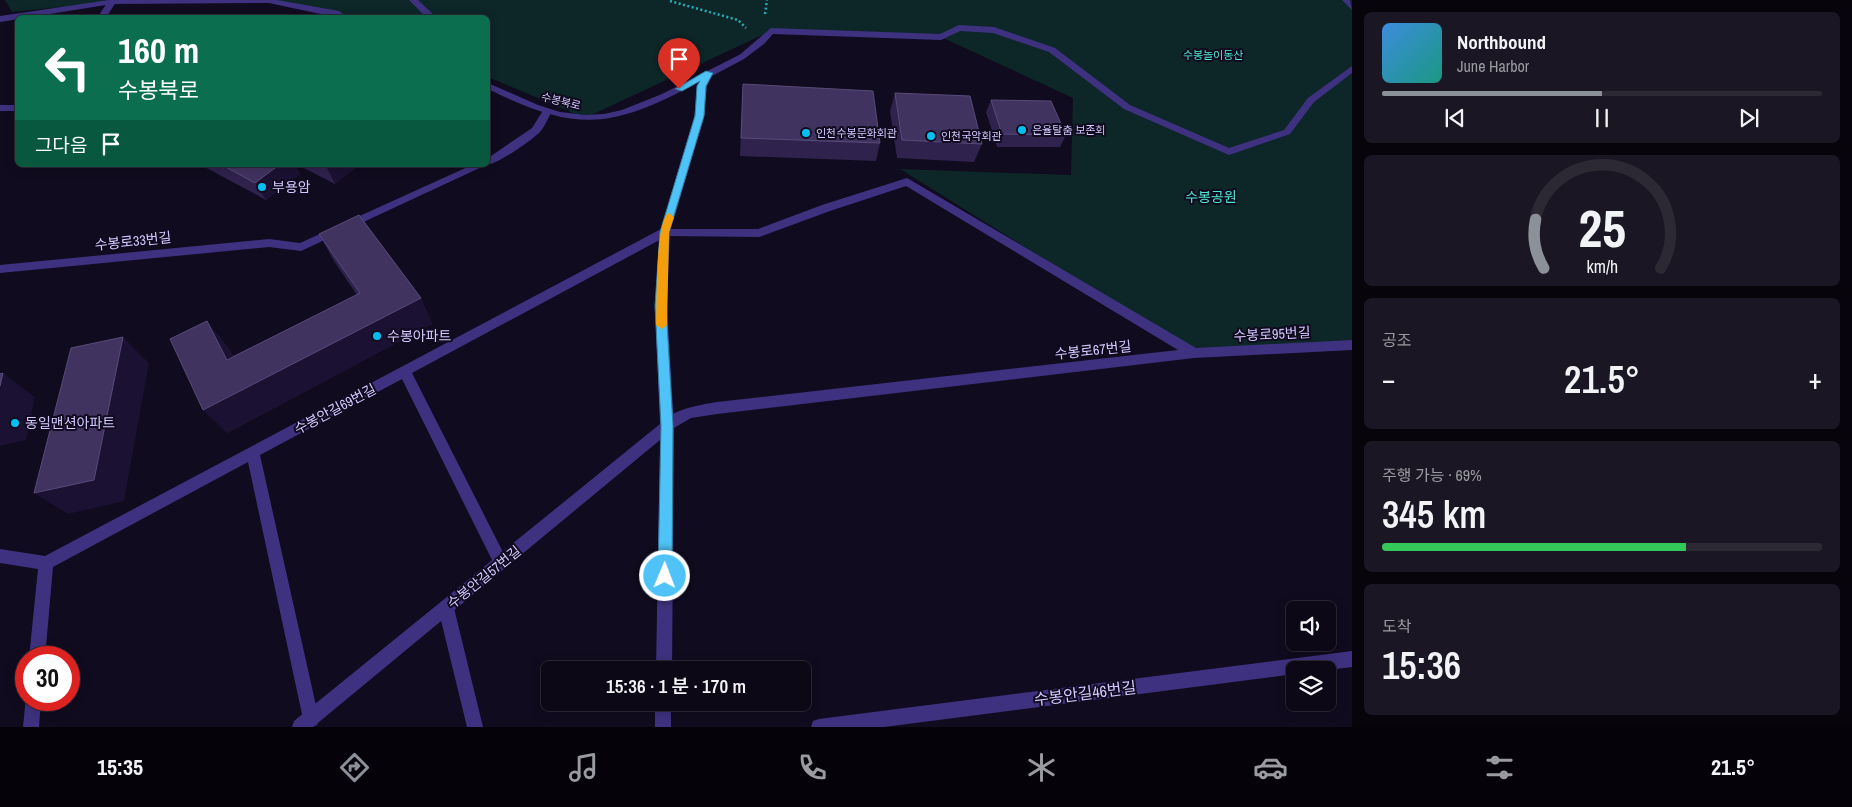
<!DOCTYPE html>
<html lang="ko">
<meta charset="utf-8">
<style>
body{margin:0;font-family:"Archivo Narrow","Noto Sans KR",sans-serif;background:#1a1623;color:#f1f3f6;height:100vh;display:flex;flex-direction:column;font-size:19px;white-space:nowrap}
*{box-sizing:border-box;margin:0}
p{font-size:16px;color:#9a9aa1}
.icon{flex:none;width:28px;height:28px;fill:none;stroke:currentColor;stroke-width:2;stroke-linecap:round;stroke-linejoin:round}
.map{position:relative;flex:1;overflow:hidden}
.panel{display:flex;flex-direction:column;gap:12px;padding:12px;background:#07040c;width:500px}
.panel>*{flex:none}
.banner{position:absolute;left:15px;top:15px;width:475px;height:152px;border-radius:8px;box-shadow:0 2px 12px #0003,0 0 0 1px #2c2935;background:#0b6e4f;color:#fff;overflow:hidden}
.buttons{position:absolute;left:1286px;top:601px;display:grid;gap:10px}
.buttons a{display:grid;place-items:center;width:50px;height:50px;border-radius:8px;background:#0c0816;box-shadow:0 2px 12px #0003,0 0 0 1px #2c2935;font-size:25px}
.speed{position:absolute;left:15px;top:646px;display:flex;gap:10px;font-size:25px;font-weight:700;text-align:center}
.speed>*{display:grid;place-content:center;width:65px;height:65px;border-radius:50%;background:#0c0816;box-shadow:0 2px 12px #0003,0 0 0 1px #2c2935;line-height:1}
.speed .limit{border:8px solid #d22;background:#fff;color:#111}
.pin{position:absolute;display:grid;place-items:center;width:42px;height:42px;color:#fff;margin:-51px -21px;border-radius:50% 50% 50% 0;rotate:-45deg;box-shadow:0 0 5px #0007}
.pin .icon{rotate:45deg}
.me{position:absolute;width:55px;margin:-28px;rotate:1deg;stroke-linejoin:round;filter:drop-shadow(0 0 4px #0008)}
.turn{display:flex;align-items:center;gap:18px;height:105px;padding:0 20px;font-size:22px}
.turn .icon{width:65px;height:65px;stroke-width:2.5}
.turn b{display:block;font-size:35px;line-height:42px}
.then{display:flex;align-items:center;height:48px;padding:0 20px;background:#0003;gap:10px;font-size:19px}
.big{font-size:38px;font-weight:600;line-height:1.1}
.panel .widget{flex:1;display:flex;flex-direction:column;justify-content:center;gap:8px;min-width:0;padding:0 18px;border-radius:8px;background:#1a1623}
.panel .dial{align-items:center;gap:0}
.dial svg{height:130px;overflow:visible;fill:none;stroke:#2c2935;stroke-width:7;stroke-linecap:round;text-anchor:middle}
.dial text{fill:#f1f3f6;stroke:none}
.song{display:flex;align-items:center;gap:15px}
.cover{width:60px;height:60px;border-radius:8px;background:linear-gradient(135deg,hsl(210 70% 55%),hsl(170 70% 35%))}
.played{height:5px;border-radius:2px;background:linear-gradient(90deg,#8c9099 50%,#2c2935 50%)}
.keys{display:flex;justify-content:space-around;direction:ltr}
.heat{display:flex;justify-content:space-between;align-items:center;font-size:28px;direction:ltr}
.charge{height:8px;border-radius:4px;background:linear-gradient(90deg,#34c759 69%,#2c2935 0)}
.trip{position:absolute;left:541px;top:661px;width:270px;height:50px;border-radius:8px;background:#0c0816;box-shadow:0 2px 12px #0003,0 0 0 1px #2c2935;font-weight:600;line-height:50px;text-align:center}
.tab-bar{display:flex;height:80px;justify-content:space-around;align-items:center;background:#050309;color:#9a9aa1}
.tab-bar .icon{width:35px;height:35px}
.tab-bar .active{color:#8c9099}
.tab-bar b{font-size:22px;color:#f1f3f6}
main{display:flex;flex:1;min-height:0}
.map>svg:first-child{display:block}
.green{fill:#0d2628}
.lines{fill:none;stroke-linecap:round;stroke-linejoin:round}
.path{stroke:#25aeb5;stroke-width:2.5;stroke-dasharray:2 2.5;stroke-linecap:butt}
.service{fill:#3e3280;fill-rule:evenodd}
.minor{fill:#3e3280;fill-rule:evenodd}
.wall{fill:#2f224d}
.shaded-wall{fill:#1b1132}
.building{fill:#413360;stroke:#584b79}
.route{fill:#4fc3f7;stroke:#337fa1}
.slow{fill:#f59e0b}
.poi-dot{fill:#00c0f3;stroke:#100b1e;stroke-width:2}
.labels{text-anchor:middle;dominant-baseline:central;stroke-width:4;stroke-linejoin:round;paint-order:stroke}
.far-park-label{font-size:11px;fill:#4de6d0;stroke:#100b1e}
.far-street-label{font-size:11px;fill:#d4c8ff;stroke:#100b1e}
.far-poi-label{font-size:11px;fill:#d4c8ff;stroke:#100b1e;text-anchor:start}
.poi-label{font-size:14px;fill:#d4c8ff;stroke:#100b1e;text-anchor:start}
.park-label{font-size:14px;fill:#4de6d0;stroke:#100b1e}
.street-label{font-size:14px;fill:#d4c8ff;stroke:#100b1e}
.near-street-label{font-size:16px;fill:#d4c8ff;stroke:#100b1e}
</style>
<main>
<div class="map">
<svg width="1352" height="727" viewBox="0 0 1352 727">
<rect width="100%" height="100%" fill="#100b1e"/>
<!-- green -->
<path class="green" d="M5,0H1352V340L1194,353L900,169L1071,175L1073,98L941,37L771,31L585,118L488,77V18L345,17L269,1L112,2L12,12Z"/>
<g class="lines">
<!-- path -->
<path class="path" d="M670,1L738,20L746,28
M765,14L767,0"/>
<!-- service -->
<path class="service" d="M109,0L116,2L106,18H97Z
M1342,0H1350L1352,10Z
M959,25L994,27L1055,48L1130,105L1229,148L1284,130L1308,98L1352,66V73L1314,102L1290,134L1229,155L1124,109L1049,52L993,33L960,31L941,40L773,34L764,44L744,59L737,57L771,28L940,34Z
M0,105H18V111H0Z
M547,108L552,111C548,118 545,126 540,132C532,140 498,164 487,165L488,158L532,128L544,109Z
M472,165H486L301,251L269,247L0,273V265L269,239L300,243Z
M907,178L1196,348L1352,340V350L1194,358L717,414L691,418L667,432L662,430L660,426C669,409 700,405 717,402L1178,350L906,186L830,211L759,237L667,236L412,373L506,558L508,563L506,568L501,570L496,568L402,379L260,455L319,719L317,725L312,727L305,725L303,719L248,462L53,567L45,658H29L38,569L0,563V549L45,556L661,229H758L822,205Z
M446,600L451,603L454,608L483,727H467L438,608L441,603Z
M26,696V700H41L39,727H23Z"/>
<!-- minor -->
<path class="minor" d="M109,0H277L339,11L349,18H339L269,3L112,4L0,22V16Z
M409,0H418L437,18H427Z
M741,54L744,55V59L712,76L707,86L704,117L670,232L667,306L674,426L672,670H656L660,440L313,727H292L294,721L660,424L655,306L660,232L694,117L699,82C611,129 578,133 488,89V83L538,105L560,112L585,115L604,114L622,110L662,94Z
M1352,651V667L1328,670H1295V674L884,727H811L813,721L819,719Z
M655,702H671V727H655Z"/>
</g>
<!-- wall -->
<path class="wall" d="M743,84L880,143L876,161L740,156L742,102Z
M895,93L982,144L974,162L897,158L890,111Z
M991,100L1066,135L1060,147H997L986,112Z
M201,165H295L300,174L266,200Z
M301,165H359L335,184L302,167Z
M319,234L421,298L432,324L227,433L228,347L233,356L357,295L334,261Z"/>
<!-- shaded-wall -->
<path class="shaded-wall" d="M279,165H295L300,174L266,200L255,183Z
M327,165H359L335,184L326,166Z
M421,298L432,324L227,433L203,410Z
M207,321L228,347L248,384L227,360Z
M123,337L149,363L124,501L68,514L34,493Z
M3,373L35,397L26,440L0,446V386Z"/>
<!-- building -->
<path class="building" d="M743,84L873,91L880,143L741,138Z
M895,93L970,96L982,144L902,140Z
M991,100L1051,101L1066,135L1002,134Z
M222,165H279L255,183Z
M359,215L421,298L203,410L170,339L207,321L227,360L360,293L319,234Z
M123,337L94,480L34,493L71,348Z
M3,373L0,386V374Z"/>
<!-- route -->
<path class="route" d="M706,71L713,73L706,86L704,116L669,232L666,306L673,426L672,576L670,581L665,583L660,581L658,576L661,426L655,306L660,232L695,116L697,86L700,81L682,91L675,89Z"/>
<!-- slow -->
<path class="slow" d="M669,213L674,217L669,232L667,325L662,329L656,325C657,307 655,219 669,213Z"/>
<!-- markers -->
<g class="poi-dot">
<circle cx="1022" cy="130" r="5"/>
<circle cx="806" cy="133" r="5"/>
<circle cx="931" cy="136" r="5"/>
<circle cx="262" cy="187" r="5"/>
<circle cx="377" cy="336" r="5"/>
<circle cx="15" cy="423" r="5"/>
</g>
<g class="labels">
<!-- far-park labels -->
<g class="far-park-label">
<text x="1213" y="55">수봉놀이동산</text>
</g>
<!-- far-street labels -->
<g class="far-street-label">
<text transform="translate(561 101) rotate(14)">수봉북로</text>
</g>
<!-- far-poi labels -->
<g class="far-poi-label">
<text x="1032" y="130">은율탈춤 보존회</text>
<text x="816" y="133">인천수봉문화회관</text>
<text x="941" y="136">인천국악회관</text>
</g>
<!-- poi labels -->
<g class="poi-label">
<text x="272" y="187">부용암</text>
<text x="387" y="336">수봉아파트</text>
<text x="25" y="423">동일맨션아파트</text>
</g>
<!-- park labels -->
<g class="park-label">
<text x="1211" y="197">수봉공원</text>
</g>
<!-- street labels -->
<g class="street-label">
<text transform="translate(133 241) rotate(-6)">수봉로33번길</text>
<text transform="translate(1272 334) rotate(-3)">수봉로95번길</text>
<text transform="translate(1093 350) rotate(-6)">수봉로67번길</text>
<text transform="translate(335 409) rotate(-28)">수봉안길69번길</text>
<text transform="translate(484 577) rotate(-39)">수봉안길57번길</text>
</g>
<!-- near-street labels -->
<g class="near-street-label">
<text transform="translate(1085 693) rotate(-7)">수봉안길46번길</text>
</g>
</g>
</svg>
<div class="buttons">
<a><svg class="icon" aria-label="sound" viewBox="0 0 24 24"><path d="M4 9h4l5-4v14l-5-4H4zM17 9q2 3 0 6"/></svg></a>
<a><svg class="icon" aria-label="layers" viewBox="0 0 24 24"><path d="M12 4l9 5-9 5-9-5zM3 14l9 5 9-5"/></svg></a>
</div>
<div class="speed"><div class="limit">30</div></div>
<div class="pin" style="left:679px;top:89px;background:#d93025"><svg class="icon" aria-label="arrive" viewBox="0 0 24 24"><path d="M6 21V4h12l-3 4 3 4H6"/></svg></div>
<svg class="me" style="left:665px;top:576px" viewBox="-20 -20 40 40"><circle r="17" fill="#4fc3f7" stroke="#fff" stroke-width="3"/><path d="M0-11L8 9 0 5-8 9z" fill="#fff"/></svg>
<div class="trip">15:36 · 1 분 · 170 m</div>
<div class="banner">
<div class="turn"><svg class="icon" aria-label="left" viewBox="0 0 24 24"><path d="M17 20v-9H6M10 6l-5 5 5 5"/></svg><div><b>160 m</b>수봉북로</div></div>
<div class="then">그다음<svg class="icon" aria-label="arrive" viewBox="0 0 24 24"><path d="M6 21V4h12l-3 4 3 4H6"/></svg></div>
</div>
</div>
<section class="panel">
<div class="widget">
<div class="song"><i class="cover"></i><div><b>Northbound</b><p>June Harbor</p></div></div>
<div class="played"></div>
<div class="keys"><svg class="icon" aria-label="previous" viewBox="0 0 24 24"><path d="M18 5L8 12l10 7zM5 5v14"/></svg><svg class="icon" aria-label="pause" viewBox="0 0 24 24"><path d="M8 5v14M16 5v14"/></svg><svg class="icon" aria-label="next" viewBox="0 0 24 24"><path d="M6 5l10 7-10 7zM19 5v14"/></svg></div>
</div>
<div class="widget dial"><svg viewBox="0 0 100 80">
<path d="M14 69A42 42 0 1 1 86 69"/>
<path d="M14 69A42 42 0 0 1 9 39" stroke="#8c9099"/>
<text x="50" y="56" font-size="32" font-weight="700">25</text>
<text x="50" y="72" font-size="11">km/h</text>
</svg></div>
<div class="widget"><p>공조</p>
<div class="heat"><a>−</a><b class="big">21.5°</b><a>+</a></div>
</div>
<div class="widget"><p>주행 가능 · 69%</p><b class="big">345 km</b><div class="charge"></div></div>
<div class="widget"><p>도착</p><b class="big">15:36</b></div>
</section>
</main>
<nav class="tab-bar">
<b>15:35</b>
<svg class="icon active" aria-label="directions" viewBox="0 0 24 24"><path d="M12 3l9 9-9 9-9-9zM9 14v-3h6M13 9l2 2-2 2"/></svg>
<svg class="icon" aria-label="music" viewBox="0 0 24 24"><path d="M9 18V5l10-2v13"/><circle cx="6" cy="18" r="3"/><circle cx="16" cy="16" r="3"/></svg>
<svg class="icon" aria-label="phone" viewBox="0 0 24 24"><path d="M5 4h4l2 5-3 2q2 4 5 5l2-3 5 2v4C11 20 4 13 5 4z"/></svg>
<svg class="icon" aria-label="climate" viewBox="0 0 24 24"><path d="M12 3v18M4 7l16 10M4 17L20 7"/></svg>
<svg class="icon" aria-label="car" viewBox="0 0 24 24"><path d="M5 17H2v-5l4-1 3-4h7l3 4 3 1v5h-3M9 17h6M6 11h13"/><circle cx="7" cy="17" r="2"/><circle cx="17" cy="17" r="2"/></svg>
<svg class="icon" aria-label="filters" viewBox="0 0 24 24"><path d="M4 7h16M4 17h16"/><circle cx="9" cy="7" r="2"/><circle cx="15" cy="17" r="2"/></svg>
<b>21.5°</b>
</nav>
